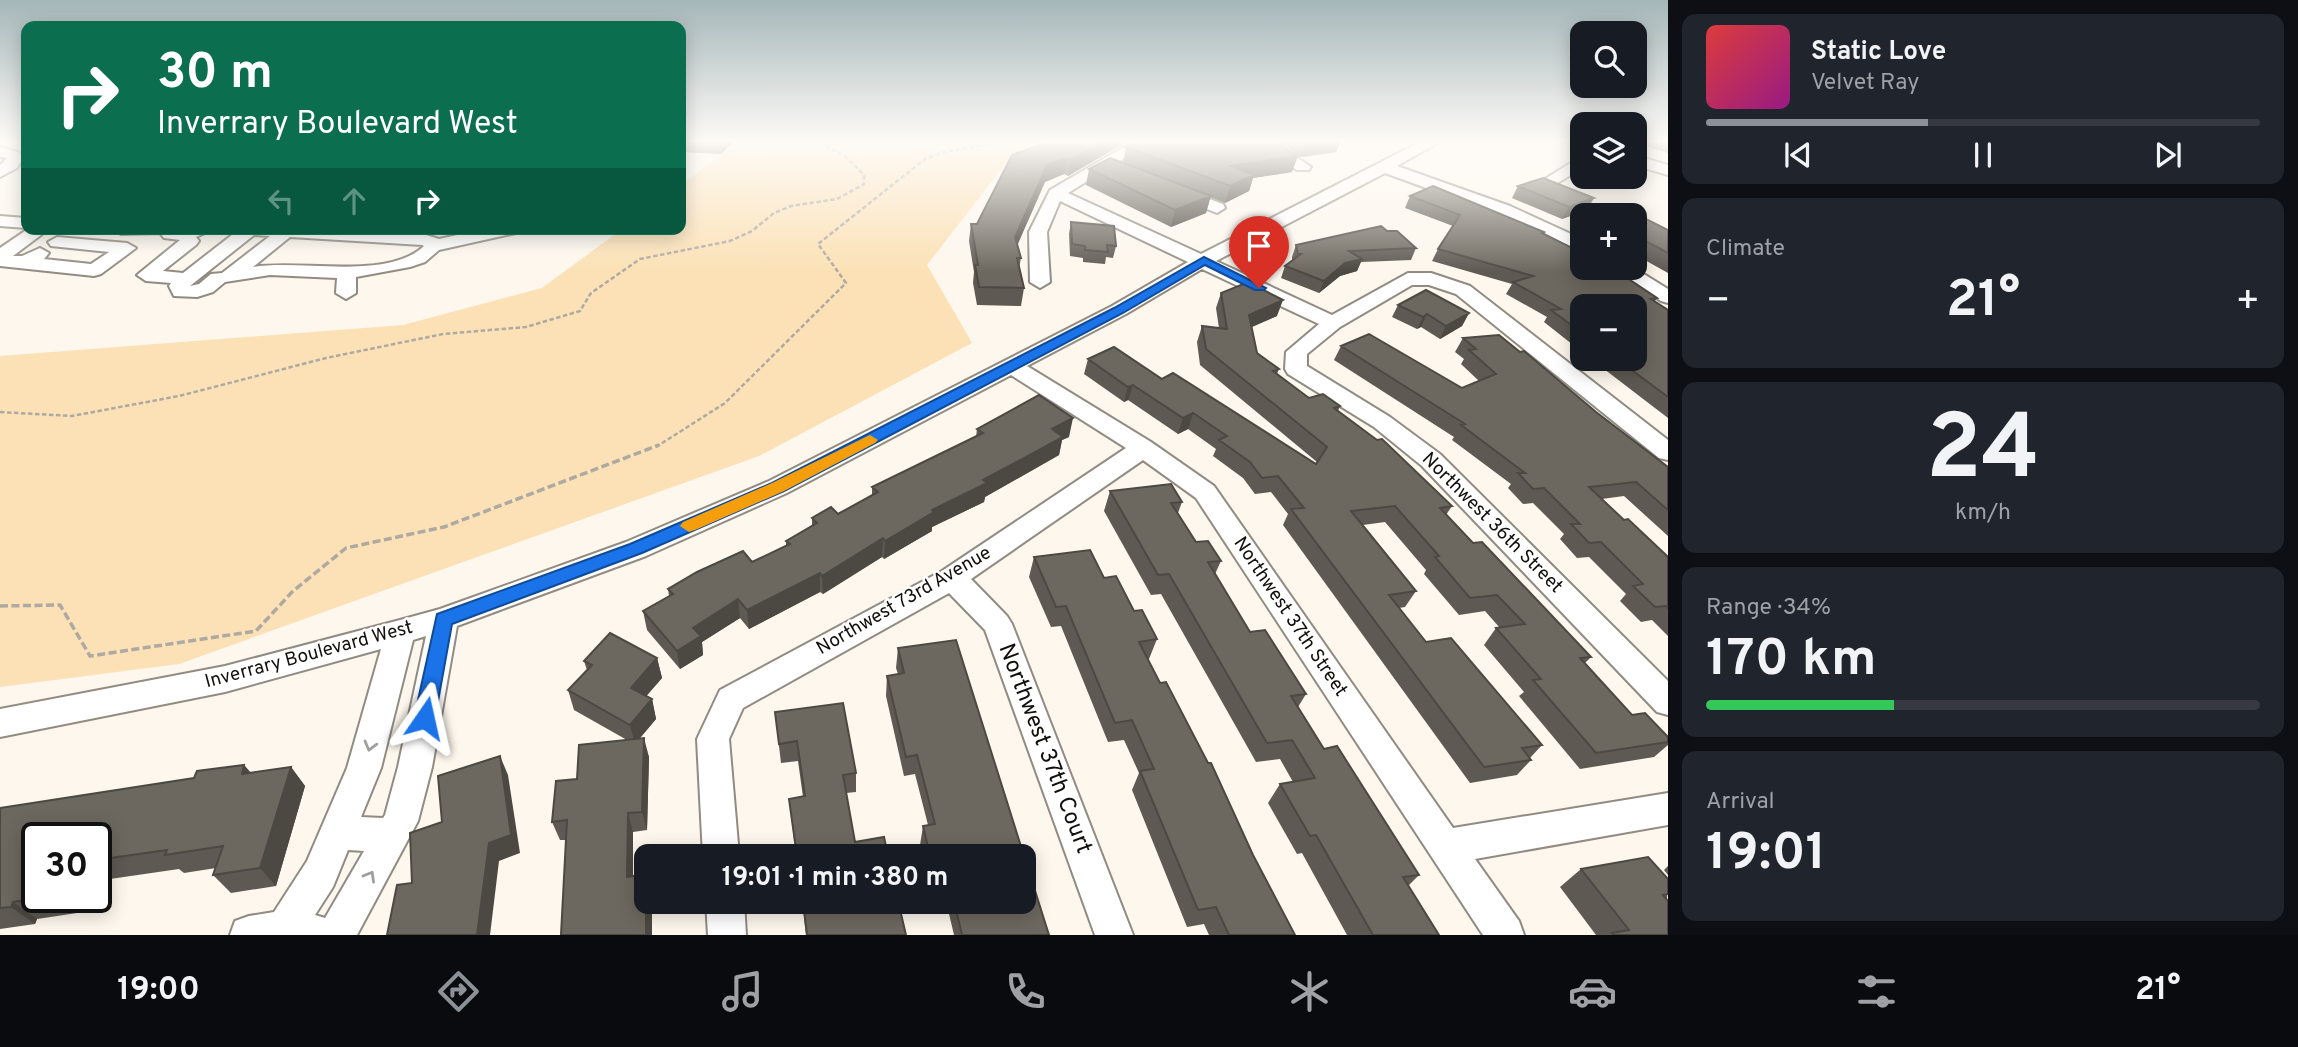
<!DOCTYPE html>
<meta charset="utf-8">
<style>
body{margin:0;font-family:Overpass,sans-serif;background:#20242c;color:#f1f3f6;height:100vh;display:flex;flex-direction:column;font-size:26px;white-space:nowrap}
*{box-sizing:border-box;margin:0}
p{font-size:23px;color:#9ea1a6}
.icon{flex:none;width:38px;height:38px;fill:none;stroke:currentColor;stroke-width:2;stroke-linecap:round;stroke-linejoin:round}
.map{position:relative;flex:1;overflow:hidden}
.side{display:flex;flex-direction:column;gap:14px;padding:14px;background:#0d0f14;width:630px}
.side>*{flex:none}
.guide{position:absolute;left:21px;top:21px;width:665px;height:214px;border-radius:14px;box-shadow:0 4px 18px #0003;background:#0b6e4f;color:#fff;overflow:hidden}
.tools{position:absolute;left:1570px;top:21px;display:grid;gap:14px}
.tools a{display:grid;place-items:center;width:77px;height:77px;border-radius:14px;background:#171b24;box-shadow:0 4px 18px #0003;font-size:35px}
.speed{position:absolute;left:21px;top:822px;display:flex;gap:14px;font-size:35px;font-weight:700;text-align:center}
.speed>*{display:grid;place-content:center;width:91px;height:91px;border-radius:50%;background:#171b24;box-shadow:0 4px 18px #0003;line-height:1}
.speed .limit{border:4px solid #111;border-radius:10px;background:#fff;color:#111}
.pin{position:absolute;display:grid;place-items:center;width:60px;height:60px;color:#fff;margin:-72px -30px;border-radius:50% 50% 50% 0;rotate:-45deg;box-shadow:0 0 7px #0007}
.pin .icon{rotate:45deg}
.me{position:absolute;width:77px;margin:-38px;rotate:11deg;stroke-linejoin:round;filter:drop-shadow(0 0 5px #0008)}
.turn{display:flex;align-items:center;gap:24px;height:147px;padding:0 21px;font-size:32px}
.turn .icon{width:91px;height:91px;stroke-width:2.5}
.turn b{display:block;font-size:49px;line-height:60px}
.lanes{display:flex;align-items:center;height:66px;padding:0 21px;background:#0003;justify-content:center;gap:35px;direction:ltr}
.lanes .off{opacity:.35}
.big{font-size:52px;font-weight:700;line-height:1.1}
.side .widget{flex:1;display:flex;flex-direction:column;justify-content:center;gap:10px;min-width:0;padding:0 24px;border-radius:14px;background:#20242c}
.side .dial{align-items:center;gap:0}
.dial b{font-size:91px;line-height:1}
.song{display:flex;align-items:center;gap:21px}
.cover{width:84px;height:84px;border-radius:10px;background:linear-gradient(135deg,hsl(0 70% 55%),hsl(310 70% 35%))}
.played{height:7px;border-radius:4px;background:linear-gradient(90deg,#8c9099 40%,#363941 40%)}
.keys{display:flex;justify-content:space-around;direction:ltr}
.heat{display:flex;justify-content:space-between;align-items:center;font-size:38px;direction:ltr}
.charge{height:10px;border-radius:5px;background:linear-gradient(90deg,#34c759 34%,#363941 0)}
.trip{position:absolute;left:634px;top:844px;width:402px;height:70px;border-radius:14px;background:#171b24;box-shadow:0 4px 18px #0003;font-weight:700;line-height:70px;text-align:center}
.menu{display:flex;height:112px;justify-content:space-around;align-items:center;background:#090b0e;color:#9ea1a6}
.menu .icon{width:49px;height:49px}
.menu .active{color:#8c9099}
.menu b{font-size:32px;color:#f1f3f6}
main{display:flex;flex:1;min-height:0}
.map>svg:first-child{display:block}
.green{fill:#fbe1b5}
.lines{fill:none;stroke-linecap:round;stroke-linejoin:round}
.minor-casing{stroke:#918b82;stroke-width:4}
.path-far1{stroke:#aea9a1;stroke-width:2.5;stroke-dasharray:4.5 2.5;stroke-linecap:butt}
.path{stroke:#aea9a1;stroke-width:3.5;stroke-dasharray:8 3.5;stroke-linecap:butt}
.minor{fill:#fff;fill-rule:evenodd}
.wall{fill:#5e5952;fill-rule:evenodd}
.shaded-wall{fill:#4c4942}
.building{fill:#6d685f;stroke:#4c4942;stroke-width:2}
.oneway{stroke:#a09f9e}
.route{fill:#1a73e8;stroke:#114b97;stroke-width:2}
.slow{fill:#f59e0b}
.labels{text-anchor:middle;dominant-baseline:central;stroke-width:5;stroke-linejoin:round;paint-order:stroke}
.street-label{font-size:19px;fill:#12100d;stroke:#fff}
.near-street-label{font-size:23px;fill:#12100d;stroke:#fff}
</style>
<main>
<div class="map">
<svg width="1668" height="935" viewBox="0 0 1668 935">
<rect width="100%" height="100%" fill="#fdf7ed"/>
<!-- green -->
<path class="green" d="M740,141H1058L1010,158L927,265L972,343L759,456L179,664L0,687V356L403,325L542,288L622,229H681V185Z"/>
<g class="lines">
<defs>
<path id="minor" d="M1134,141H1152L1068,193L1201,254L1422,141H1441L1397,166L1510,206L1582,239V251L1498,214L1385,173L1216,261L1332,315L1408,273H1431L1470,286L1668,440V460L1659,458L1456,294L1429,285H1412L1340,327L1307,354V366L1390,417L1440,454L1668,681V715L1657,712L1422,466L1374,427L1288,374L1285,369L1286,352L1319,324L1202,269L1126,314L1027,366L1151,442L1214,486L1453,828L1668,793V825L1475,859L1519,921L1524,935H1483L1196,498L1143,460L971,579L1007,616L1012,624L1133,935H1095L985,630L949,593L743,708L729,739L739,856H703L697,739L720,690L942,571L1126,448L1011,375L787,493L646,556L457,626L432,767L418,821L357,935H230L235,921L249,916L274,912L307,861L347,768L381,649L225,692L0,737V709L225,666L400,620L440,609L626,542L769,481L1112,306L1188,262L1060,201L1047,232L1050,282L1040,288L1030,282L1029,232L1050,190ZM426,636L398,767L385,815L383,818L361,817L381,768L413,640ZM348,850L364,851L325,918L315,915L333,887Z
M1255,141H1273L1311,167L1309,170H1297Z
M1562,141H1582V149Z
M0,147L21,153L24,156L17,168L0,177V165L7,158L0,157Z
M1634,155L1668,165V175L1634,165Z
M1582,156V168L1551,187H1539L1537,184Z
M1179,188L1223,204L1225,208L1217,213L1173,196L1171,193L1173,190Z
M0,216L26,218V228L0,226Z
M28,229H49L13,256H22L40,248L49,253L44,259L91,264L109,252L51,246L48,242L57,237L127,243L136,248L101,274L94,276L0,266V248Z
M112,229H214L196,237L199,241L196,245L163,271L183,273L237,231L235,229H336L426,235L439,239L485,229H519L516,233L439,250L425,262L410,267L356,277V293L346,299L336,293L337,278L270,275L225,282L213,292L197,297L174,296L169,286L171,283L146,281L137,275L180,240L164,238L160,233L121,234ZM254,235L270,236L222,273L211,274L199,284L190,286ZM290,237L422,245L424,246C387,281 300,259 253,267Z
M1613,268H1634L1668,289V303L1661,301Z
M706,901H744L746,935H708Z"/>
</defs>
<!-- minor casing -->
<use href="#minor" class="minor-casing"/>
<!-- path-far1 -->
<path class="path-far1" d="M0,412L72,416L179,396L326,358L443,334L526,327L580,311L591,293L640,259L730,241L752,231L774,213L791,206L837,199L864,184V175L845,156L817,141
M656,447L725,403L846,283L818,244L925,159L944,152L1006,141"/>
<!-- path -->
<path class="path" d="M0,606L60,605L90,656L256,631L293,591L346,548L444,527L659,445"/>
<!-- minor -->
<use href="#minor" class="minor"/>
</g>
<!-- wall -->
<path class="wall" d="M681,141H734L721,154L682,152Z
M1051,141H1128L1068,176L1064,174L1045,182L1017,245L1021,258L1019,268L1024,288L1021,306L977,305L973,283L974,272L969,241L971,224H977Z
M1136,141H1340L1336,152L1301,157L1284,145L1283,147L1292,172L1253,178L1249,191L1225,203L1210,197L1206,213L1171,227L1086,185L1089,169L1123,163L1126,147Z
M1644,141H1668V153L1642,145Z
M1518,186L1587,210L1562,219L1512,198Z
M1410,196L1544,232V234L1657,298L1655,301L1668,310V418L1591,359H1634L1582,306V352L1544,322L1547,317L1506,294L1512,284L1432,261L1438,249L1453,226L1405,208Z
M1634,215L1668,230V273L1634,254Z
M1071,222L1116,246L1113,258L1106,257L1105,264L1083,262V258L1070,256L1069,234Z
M1387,231L1416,248L1411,260L1361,262L1357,271L1340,276L1319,293L1281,278L1285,266L1292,261V257L1296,245Z
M1221,293L1277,316L1251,327L1257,353L1279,369L1277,374L1309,398L1340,406L1338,411L1452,506L1446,515L1473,543L1591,657L1585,663L1632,715L1668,737V745L1654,757L1580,769L1519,696L1524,692L1484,645L1496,628H1500L1485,611L1459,615L1424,574L1426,570L1385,522L1363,525L1416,591L1405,607L1399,608L1426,642L1542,745L1530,758L1531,760L1517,775L1470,783L1283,525L1288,514L1271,492L1255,494L1243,478L1213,456L1216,449L1188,429L1178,434L1128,400L1124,402L1084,374L1088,359L1162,379L1316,464L1317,462L1200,365L1197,342L1202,326L1219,328L1216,308Z
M1398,305L1469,313L1462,326L1440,339L1421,327L1417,329L1392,317Z
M1463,338L1596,412L1668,467V536L1624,496L1602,499L1624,520L1668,557V636L1652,620L1641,622L1620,601L1626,594L1589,557L1577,558L1560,539L1564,534L1533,503L1523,504L1508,488L1511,484L1452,440L1454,437L1334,360L1341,346L1462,388L1479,381L1461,364L1464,359L1455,352Z
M977,429L1069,437L1062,440L1059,455L985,497L984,502L932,527V531L884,559L882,557L823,594L820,592L749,629L740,618L702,642L703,655L680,669L647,630L643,611L669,596L668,589L752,562L786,546V541L812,525V518L838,514L872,495V487L976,437Z
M1110,491L1182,502L1178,513L1196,542L1221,561L1215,574L1250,632L1306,694L1298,707L1324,749L1419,875L1408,886L1439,935H1347L1302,853L1297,854L1268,803L1280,784L1293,782L1280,759L1256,762L1161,594L1151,595L1104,511Z
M1034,557L1104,578L1157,639L1149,659H1148L1295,935H1209L1204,924L1187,927L1132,790L1139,773L1124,740L1108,742L1061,626L1051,627L1029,577Z
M898,648L1024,856H923L920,845L923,826L928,825L915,774L904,776L886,696L887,676L898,674L896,668Z
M657,658L662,678L646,696L652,699L656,719L640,738L649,757L647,830L633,832V876L646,901H652V935H561L566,840H560L552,822L577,779L627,740L574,710L568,690L587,670L584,661Z
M775,712L856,773V792L846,793L855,842L888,856H796L789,799L803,797L798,761L781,763Z
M244,765L251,773L291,767L305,786L276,886L231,893L213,875L216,868L184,873L179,869L110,879L97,910L37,919L35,924L0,929V808L194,778ZM96,838V898H37Z
M1668,866V875L1664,870Z
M1581,869L1668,879L1667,900L1668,935H1596L1560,887Z
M802,901H898L906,935H806Z
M946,901H1024L1049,935H954Z"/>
<!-- shaded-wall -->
<path class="shaded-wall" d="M720,141H734L721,154Z
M1105,141H1128L1068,176L1071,160Z
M1307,141H1340L1336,152L1301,157Z
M1280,145H1284L1279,159L1298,156L1292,172L1253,178L1249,191L1225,203L1230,186L1231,166Z
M1067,158L1064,174L1045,182L1013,255L1015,237L1047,165Z
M1211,196L1206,213L1171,227L1175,210Z
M1594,198L1587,210L1562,219L1569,207Z
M1362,259L1357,271L1340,276L1319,293L1324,281L1345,263Z
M1283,300L1277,316L1243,331L1249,315Z
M1469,313L1462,326L1440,339L1446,326Z
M1427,314L1421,327L1417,329L1423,317Z
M1133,385L1128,400L1124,402L1128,387Z
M1193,413L1188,429L1178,434L1183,418Z
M1073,418L1069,437L1062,440L1059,455L985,497L984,502L932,527V531L884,559L885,541L932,510L983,480L1052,429Z
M883,538L882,557L823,594L822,576Z
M820,573V592L749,629L747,610Z
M738,599L740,618L702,642L703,655L680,669L677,651L693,628Z
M657,658L662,678L636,708L631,688Z
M652,699L656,719L635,744L630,725Z
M644,738L649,757L647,830L642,812Z
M500,756L508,775L520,853L499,861L490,935H477Z
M244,765L260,784L242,774Z
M291,767L305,786L276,886L260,868Z
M628,813L633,832V894L627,877Z
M96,867L110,879L97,910L82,898H96Z
M646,901H652V935H646Z
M13,902L37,919L35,924L11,907Z"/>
<!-- building -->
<path class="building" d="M1051,141H1105L1071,160L1067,158L1047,165L1015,237L1021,258H1017L1024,288L979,287L975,265H978L971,224H977L1012,155Z
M1136,141H1279L1284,145H1280L1298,156L1231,166L1254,175L1230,186L1126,147Z
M1110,158L1211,196L1175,210L1089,169Z
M1543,178L1594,198L1569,207L1518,186Z
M1433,186L1544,232L1542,233L1582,253V268H1612L1657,298L1651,299L1668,310V397L1617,359H1634V306H1582V333L1551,310L1561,309L1513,282L1533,276L1438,249L1460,215L1410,196Z
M1633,215H1638L1668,230V253L1634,235V215Z
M1071,222L1114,226L1116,246L1107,245L1108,252L1085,250V246L1072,244Z
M1381,226L1387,231H1397L1416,248L1349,251L1362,259L1345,263L1324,281L1285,266L1301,254H1298L1296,245Z
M1248,282L1283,300L1249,315L1257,353L1279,369L1273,371L1309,398L1323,394L1340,406L1334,408L1377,440L1382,439L1452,506L1440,508L1473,543L1482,542L1591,657L1580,658L1632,715L1645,713L1668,737V742L1596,753L1533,680L1541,679L1496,628L1525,624L1497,595L1470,598L1435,557L1439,556L1395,506L1351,511L1416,591L1389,595L1426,642L1451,638L1542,745L1522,748L1531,760L1484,767L1291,509L1304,508L1278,476L1262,478L1250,462L1219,440L1227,436L1193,413L1183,418L1133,385L1128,387L1088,359L1114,347L1162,379L1173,373L1316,464L1327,447L1206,349L1202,326L1227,329L1221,293Z
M1426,290L1469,313L1446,326L1427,314L1423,317L1398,305Z
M1369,334L1462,388L1496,374L1469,350L1476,349L1463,338L1499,335L1520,352L1524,351L1596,412L1668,467V510L1636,482L1589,487L1624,520L1628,519L1668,557V608L1666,606L1655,607L1633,586L1643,584L1601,542L1589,543L1571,524H1580L1544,488L1533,489L1518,473H1525L1461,425L1465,424L1341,346Z
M1039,395L1073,418L1052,429L1063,437L983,480L987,483L932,510L934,512L885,541L883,538L822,576L820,573L747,610L738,599L693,628L701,636L677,651L643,611L673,594L668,589L697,572L743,551L752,562L790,544L786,541L817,523L812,518L831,507L838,514L878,492L872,487L983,433L977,429Z
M1171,484L1182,502L1171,503L1196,542L1208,541L1221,561L1208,562L1250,632L1265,630L1306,694L1291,696L1324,749L1337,746L1419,875L1403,877L1439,935H1373L1316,835L1310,836L1280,784L1315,778L1292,740L1267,743L1169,574L1158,575L1110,491Z
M1090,550L1104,578L1116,576L1134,611L1142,610L1157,639L1139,642L1160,683L1166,682L1208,763H1211L1253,855L1295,935H1229L1216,907L1198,910L1140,771L1154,769L1132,720L1115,723L1066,606L1056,607L1034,557Z
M610,633L657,658L631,688L652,699L630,725L568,690L592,665L584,661Z
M956,640L1024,856H930L923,826L935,824L917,755L906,757L887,676L904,673L898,648Z
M843,703L856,773L843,775L855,842L884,837L888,856H797L789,799L805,796L797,741L779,744L775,712Z
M644,738L642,812L628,813L627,877L646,874V935H561L567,820L552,822L556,781L577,779L579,745Z
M500,756L511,835L489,843L477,935H387L397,885L412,883L410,833L442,822L438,776Z
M244,765L242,774L291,767L260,868L213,875L223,846L165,855L167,850L96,860V838H37V898H40L13,902L11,907L0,908V808L194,778L197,771Z
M1024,856L1049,935H962L954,901H1024Z
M1648,857L1668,879V894L1663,895L1668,901V935H1614L1612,933L1629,930L1581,869Z
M803,901H898L906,935H807Z"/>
<!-- one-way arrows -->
<defs><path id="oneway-chevron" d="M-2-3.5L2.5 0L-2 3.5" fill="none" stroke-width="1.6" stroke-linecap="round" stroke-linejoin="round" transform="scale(1.75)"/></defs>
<g class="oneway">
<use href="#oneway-chevron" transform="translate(370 746) rotate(105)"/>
<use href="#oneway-chevron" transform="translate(370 876) rotate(-60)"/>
</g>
<!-- sky -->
<linearGradient id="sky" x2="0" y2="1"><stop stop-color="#a5b6b9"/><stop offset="0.52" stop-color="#fefbf7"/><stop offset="1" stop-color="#fefbf7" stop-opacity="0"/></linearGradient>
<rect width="1668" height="272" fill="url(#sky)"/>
<!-- route -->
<path class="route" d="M1204,257L1266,288L1264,290H1255L1205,265L1123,313L784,491L642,553L452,624L435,718L432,724L425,727L417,724L414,718L437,614L630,544L772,483L1114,308Z"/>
<!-- slow -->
<path class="slow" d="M870,435L878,440L875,443L784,491L695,530L689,532L680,526L683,522L772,483Z"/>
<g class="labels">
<!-- street labels -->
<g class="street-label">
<text transform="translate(1492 523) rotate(45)">Northwest 36th Street</text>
<text transform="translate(904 601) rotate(-30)">Northwest 73rd Avenue</text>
<text transform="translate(1290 617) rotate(56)">Northwest 37th Street</text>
<text transform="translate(309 655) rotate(-15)">Inverrary Boulevard West</text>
</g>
<!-- near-street labels -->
<g class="near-street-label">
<text transform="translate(1044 749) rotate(69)">Northwest 37th Court</text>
</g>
</g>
</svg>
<div class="tools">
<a><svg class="icon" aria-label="search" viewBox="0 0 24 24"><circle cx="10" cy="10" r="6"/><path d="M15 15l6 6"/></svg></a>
<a><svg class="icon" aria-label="layers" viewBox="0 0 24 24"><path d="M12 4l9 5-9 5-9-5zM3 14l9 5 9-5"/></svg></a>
<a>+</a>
<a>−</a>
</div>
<div class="speed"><div class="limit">30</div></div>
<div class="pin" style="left:1259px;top:288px;background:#d93025"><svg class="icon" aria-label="arrive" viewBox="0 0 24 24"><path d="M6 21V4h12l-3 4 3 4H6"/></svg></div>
<svg class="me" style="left:425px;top:718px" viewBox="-20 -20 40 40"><path d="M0-17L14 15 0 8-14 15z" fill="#1a73e8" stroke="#fff" stroke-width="4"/></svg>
<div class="trip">19:01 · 1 min · 380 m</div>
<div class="guide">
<div class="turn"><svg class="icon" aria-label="right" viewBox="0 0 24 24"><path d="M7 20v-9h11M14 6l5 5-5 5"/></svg><div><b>30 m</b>Inverrary Boulevard West</div></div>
<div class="lanes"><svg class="icon off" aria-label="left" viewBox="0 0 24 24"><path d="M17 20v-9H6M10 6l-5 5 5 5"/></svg><svg class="icon off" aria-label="ahead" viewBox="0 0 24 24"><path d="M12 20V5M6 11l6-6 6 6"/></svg><svg class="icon" aria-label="right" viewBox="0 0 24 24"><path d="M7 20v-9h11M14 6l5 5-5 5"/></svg></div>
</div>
</div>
<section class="side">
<div class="widget">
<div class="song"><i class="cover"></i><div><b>Static Love</b><p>Velvet Ray</p></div></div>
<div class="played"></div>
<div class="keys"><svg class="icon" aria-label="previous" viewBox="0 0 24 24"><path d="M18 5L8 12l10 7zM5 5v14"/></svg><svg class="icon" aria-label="pause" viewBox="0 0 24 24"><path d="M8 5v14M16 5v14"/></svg><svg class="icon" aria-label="next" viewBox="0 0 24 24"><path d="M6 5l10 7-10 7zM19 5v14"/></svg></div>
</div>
<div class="widget"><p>Climate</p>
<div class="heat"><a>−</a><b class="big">21°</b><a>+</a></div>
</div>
<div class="widget dial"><b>24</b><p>km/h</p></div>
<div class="widget"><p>Range · 34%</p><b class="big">170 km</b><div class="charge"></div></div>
<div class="widget"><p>Arrival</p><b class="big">19:01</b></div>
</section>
</main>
<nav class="menu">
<b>19:00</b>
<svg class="icon active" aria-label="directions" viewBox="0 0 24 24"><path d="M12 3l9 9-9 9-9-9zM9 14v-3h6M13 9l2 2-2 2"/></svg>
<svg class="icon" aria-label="music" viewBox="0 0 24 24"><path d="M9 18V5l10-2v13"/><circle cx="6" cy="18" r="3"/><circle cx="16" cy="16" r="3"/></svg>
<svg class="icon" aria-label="phone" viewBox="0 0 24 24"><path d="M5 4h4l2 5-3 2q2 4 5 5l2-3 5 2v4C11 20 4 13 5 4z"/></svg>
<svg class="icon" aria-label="climate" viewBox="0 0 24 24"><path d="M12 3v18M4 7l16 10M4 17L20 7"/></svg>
<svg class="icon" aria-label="car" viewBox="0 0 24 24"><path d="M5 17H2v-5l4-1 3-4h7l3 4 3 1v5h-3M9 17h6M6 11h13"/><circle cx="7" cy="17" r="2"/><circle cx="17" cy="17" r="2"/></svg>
<svg class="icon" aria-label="filters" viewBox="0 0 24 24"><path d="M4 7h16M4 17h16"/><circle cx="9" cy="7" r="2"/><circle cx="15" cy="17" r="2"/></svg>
<b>21°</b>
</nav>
